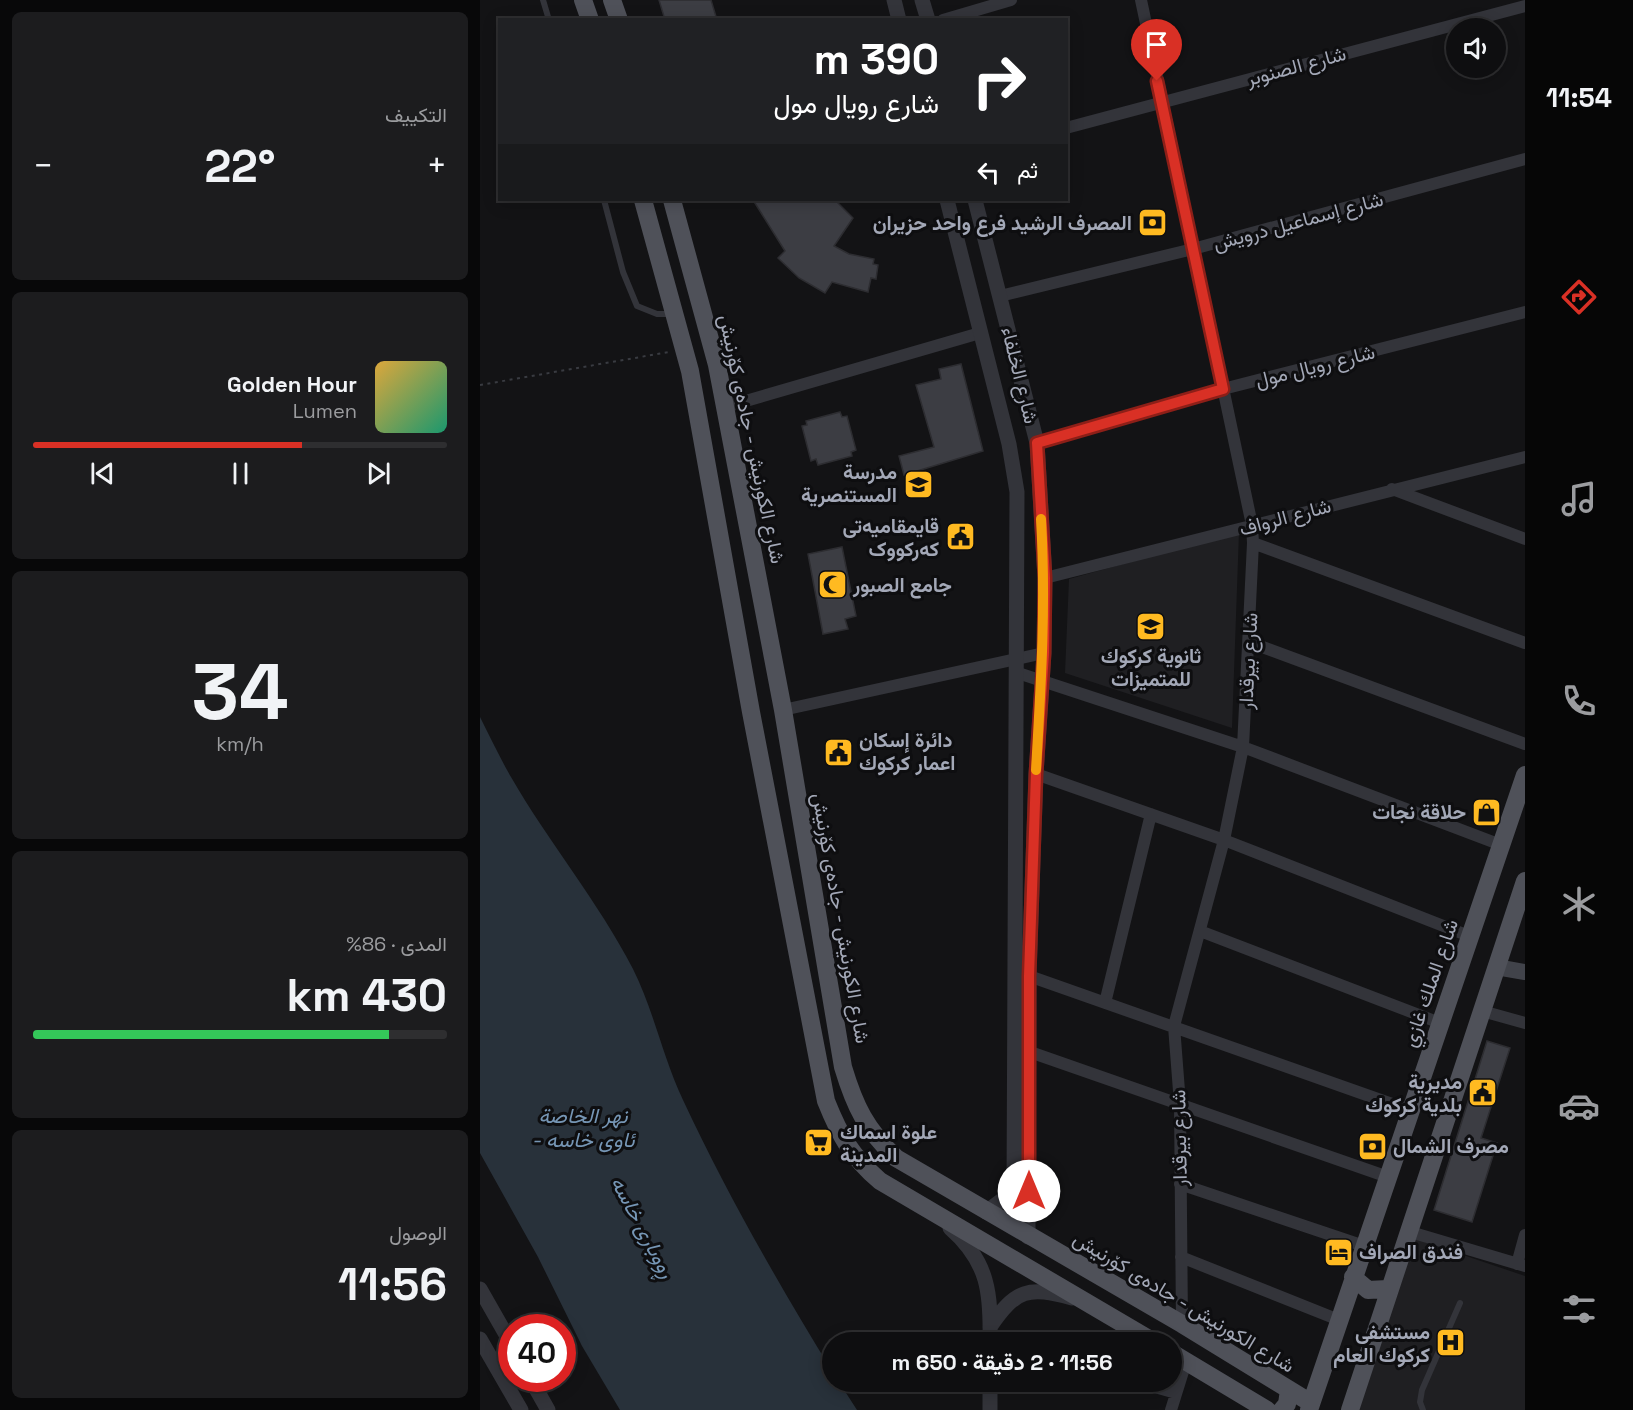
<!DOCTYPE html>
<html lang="ar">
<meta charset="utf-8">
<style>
body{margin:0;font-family:"Space Grotesk",Vazirmatn,sans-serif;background:#1c1c1e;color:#f1f3f6;direction:rtl;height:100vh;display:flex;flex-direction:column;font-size:22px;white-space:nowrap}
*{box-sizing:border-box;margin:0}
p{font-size:20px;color:#9b9c9f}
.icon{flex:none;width:33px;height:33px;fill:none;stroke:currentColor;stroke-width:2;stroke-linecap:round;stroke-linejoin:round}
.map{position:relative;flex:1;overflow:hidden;direction:ltr}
.panel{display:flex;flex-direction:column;gap:12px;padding:12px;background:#080809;width:480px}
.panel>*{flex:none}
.hud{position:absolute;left:18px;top:18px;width:570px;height:183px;border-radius:0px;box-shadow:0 3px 15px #0003,0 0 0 2px #2e2e30;direction:rtl;background:#202124;color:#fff;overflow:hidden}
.fabs{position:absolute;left:966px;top:18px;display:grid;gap:12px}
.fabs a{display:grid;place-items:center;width:60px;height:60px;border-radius:50%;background:#0e0e10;box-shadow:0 3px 15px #0003,0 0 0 2px #2e2e30;font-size:30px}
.speed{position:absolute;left:18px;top:1314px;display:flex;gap:12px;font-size:30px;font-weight:700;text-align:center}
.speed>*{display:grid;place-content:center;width:78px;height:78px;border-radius:50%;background:#0e0e10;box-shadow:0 3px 15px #0003,0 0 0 2px #2e2e30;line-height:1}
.speed .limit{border:9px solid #d22;background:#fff;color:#111}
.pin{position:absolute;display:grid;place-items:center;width:51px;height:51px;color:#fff;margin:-62px -26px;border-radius:50% 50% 50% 0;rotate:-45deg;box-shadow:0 0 6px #0007}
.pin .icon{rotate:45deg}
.me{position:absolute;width:66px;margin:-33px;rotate:0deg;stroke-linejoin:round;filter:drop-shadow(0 0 4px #0008)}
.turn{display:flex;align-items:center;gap:21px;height:126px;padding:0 30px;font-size:27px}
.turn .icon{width:78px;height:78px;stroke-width:2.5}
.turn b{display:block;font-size:42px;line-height:51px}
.then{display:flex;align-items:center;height:57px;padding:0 30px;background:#0003;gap:12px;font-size:22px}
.big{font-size:45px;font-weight:700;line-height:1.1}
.panel .widget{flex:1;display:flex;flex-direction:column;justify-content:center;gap:9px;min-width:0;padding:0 21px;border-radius:9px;background:#1c1c1e}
.panel .dial{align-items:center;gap:0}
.dial b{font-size:78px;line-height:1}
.song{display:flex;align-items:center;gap:18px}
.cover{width:72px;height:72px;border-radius:9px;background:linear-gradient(135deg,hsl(40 70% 55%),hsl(160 70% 35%))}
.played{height:6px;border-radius:3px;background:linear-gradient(90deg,#d93025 65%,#2e2e30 65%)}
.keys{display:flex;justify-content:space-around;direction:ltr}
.heat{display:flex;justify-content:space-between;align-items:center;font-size:33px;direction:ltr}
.charge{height:9px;border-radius:4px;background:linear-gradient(90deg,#34c759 86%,#2e2e30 0)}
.trip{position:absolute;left:342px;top:1332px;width:360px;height:60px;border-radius:30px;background:#0e0e10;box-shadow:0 3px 15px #0003,0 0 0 2px #2e2e30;font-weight:700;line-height:60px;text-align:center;direction:rtl}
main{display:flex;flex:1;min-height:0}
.tab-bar{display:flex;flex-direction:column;width:108px;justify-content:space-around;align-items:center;background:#060606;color:#9b9c9f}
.tab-bar .icon{width:42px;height:42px}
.tab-bar .selected{color:#d93025}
.tab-bar b{font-size:27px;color:#f1f3f6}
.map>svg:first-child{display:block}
.built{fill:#1f1f22}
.water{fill:#28313a}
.building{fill:#3c3d43;stroke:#2d2d31;stroke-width:1.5}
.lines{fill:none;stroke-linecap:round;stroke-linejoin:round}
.path{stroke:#393b41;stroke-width:2;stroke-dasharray:3 4.5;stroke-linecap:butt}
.service{stroke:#33343a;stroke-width:6}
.minor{stroke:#33343a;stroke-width:12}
.tertiary{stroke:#33343a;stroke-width:15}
.secondary{stroke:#41434a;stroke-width:16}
.primary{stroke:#4f5159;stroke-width:18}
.route-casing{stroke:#8d1f18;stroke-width:15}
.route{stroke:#d93025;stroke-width:10}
.slow{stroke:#f59e0b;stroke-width:10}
.labels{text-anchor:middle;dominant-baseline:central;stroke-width:6;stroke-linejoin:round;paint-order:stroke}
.street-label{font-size:20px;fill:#a3a8b7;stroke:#0e0e10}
.poi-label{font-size:20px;font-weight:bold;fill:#a3a8b7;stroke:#0e0e10;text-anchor:end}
.water-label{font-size:21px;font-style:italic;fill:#7696b5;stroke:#0e0e10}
</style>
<main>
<nav class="tab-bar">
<b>11:54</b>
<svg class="icon selected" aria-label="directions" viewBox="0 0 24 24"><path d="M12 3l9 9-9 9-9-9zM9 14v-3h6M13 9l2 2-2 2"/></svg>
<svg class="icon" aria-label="music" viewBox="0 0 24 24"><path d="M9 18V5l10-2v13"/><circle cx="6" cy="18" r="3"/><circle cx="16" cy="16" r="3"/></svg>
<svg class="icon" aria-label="phone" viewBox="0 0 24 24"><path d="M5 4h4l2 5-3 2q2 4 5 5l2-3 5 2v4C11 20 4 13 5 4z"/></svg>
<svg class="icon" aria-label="climate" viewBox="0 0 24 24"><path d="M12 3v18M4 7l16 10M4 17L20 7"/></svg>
<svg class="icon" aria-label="car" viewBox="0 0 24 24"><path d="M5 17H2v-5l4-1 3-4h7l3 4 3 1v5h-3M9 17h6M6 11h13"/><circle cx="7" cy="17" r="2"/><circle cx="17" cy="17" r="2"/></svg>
<svg class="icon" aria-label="filters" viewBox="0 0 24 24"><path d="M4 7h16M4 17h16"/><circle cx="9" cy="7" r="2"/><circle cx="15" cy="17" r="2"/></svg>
</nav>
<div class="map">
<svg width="1045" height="1410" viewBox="0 0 1045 1410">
<rect width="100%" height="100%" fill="#131315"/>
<!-- built -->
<path class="built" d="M759,532L752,728L585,673L589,579Z
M930,1237L1045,1276V1410H875Z"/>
<!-- water -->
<path class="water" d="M0,717C10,737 20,758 31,777C69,843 118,901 153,969C174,1011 183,1058 203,1100C247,1194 298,1283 352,1371V1382H359L377,1410H140L102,1346L58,1257L0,1153Z"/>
<!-- building -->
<path class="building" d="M179,0H231L237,20H185Z
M273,200H355L373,218L354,246L369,254L394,259L393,264L398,265L396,279L391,278L388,292L352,282L345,293L319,278L298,258L305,251Z
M481,364L503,451L424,475L419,456L454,447L436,385L461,379L459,369Z
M360,412L362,417L367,416L376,450L371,452L372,456L338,465L336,459L331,461L322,426L327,425L326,421Z
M362,547L376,616L365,619L368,629L343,634L328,554Z
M1007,1041L1030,1048L1001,1138L1017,1143L992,1222L954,1210Z"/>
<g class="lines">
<!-- path -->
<path class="path" d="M0,385L189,352"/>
<!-- service -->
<path class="service" d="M63,0L69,20
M124,200L143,272L157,306L177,314H191
M943,1410L940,1402L942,1390L980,1303"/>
<!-- minor -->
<path class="minor" d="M661,0L772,525L773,543L763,747L744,840L694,1026L700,1104L702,1324
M463,20L531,0
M586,128L1045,6
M520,296L713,249L1045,159
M245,407L500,333
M557,443L743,389L1045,312
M912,489L1045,539
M773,543L1045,643
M565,578L1045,457
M769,642L1045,744
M538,673L763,747L1021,845
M303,710L564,653
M556,774L744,840L989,936
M720,931L960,1023
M549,976L929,1110
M625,1003L671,814
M1002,1011L1045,1023
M550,1052L908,1177
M700,1184L884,1246
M927,1231L1045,1266
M701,1257L859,1320
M1037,1264L1045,1235
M510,1339L522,1342
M657,1382L696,1393
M691,1410L706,1362"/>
<!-- tertiary -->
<path class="tertiary" d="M414,0L419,20
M442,0L448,20
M467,200L529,444L537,492L534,1191L506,1212
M495,200L557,443L565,578L564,653L556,774L549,976L548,1237
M470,1228C509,1262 511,1294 510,1342
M0,1289L32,1345
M510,1327C536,1289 548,1286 592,1298
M0,1339L41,1410
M50,1378L68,1410
M510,1410V1382"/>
<!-- secondary -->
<path class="secondary" d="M1016,967L1045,972"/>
<!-- primary -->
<path class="primary" d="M103,0L110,20
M132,0L139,20
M163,200L210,371L271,712L346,1101C360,1136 371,1156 400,1181L674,1342
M192,200L237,365L303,710L363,1067C375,1107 386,1129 416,1158L702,1324L831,1403
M873,1277L888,1290L908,1289
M692,1353L787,1410
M802,1410L807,1404L809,1390
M829,1410L1045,775
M870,1410L1045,881"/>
</g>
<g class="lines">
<defs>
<path id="route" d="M549,1191V976L556,774L564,653L565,578L557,443L743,389L677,81"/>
</defs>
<!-- route casing -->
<use href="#route" class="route-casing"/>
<!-- route -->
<use href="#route" class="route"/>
<!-- slow -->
<path class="slow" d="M556,770C561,684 566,605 561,519"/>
</g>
<!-- icons -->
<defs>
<symbol id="bank-square" viewBox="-11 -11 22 22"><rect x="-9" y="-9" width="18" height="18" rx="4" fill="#ffba21" stroke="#0e0e10"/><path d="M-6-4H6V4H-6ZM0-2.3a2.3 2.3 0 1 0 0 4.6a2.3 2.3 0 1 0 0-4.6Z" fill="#111"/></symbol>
<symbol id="school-square" viewBox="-11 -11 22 22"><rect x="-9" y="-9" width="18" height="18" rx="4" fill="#ffba21" stroke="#0e0e10"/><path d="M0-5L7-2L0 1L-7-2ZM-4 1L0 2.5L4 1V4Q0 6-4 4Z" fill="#111"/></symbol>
<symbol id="civic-square" viewBox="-11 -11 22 22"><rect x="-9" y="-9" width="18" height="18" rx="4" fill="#ffba21" stroke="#0e0e10"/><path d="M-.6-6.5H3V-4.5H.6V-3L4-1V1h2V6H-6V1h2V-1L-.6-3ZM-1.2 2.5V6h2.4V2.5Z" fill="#111"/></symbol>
<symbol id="mosque-square" viewBox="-11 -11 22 22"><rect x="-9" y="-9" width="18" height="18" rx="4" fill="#ffba21" stroke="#0e0e10"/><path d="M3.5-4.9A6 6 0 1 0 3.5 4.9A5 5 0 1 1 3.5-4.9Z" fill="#111"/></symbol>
<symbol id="shop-square" viewBox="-11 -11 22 22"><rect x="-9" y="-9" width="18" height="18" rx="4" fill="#ffba21" stroke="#0e0e10"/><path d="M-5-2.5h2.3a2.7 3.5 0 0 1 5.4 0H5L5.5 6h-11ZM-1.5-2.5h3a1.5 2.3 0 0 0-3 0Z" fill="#111"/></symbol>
<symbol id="supermarket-square" viewBox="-11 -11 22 22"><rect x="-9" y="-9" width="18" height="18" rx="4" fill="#ffba21" stroke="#0e0e10"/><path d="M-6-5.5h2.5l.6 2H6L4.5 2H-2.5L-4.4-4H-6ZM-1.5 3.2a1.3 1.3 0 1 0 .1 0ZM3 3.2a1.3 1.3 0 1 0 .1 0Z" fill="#111"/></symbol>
<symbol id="hotel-square" viewBox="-11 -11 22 22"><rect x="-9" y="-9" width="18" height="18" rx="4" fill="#ffba21" stroke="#0e0e10"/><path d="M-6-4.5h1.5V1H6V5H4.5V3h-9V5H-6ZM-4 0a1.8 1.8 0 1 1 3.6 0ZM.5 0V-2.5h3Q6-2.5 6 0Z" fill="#111"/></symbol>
<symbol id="hospital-square" viewBox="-11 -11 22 22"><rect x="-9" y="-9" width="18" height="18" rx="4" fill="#ffba21" stroke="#0e0e10"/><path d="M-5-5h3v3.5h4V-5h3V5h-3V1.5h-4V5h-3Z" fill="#111"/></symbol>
</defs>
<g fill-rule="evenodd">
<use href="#bank-square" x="656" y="206" width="33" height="33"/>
<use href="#school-square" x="422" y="468" width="33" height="33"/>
<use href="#civic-square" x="464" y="520" width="33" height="33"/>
<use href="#mosque-square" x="336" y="568" width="33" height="33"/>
<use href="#school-square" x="654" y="610" width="33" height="33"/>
<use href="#civic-square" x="342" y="736" width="33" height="33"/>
<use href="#shop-square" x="990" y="796" width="33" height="33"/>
<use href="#civic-square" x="986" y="1076" width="33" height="33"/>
<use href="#supermarket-square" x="322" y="1126" width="33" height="33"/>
<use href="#bank-square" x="876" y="1130" width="33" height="33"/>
<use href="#hotel-square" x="842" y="1236" width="33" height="33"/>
<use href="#hospital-square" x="954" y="1326" width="33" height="33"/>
</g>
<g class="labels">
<!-- street labels -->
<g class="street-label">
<text transform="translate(816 66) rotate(-15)">شارع الصنوبر</text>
<text transform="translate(818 221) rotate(-15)">شارع إسماعيل درويش</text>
<text transform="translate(835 366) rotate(-14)">شارع رويال مول</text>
<text transform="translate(540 375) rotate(76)">شارع الخلفاء</text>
<text transform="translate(272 439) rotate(78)">شارع الكورنيش - جادەی کۆرنیش</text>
<text transform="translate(805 517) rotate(-15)">شارع الرواف</text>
<text transform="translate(768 661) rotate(-87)">شارع بيرقدار</text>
<text transform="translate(361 918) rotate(80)">شارع الكورنيش - جادەی کۆرنیش</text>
<text transform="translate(950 983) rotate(-71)">شارع الملك غازي</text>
<text transform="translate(699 1138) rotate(-91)">شارع بيرقدار</text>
<text transform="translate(704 1302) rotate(31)">شارع الكورنيش - جادەی کۆرنیش</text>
</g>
<!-- poi labels -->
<g class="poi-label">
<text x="652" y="223">المصرف الرشید فرع واحد حزیران</text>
<text x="417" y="472">مدرسة<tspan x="417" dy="23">المستنصرية</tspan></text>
<text x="459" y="526">قایمقامیەتی<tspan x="459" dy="23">کەرکووک</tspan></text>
<text x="373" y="585" text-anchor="start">جامع الصبور</text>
<text x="671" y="656" text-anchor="middle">ثانوية كركوك<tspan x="671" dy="23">للمتميزات</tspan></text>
<text x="379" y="740" text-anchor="start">دائرة إسكان<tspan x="379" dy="23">اعمار كركوك</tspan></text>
<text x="986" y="812">حلاقة نجات</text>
<text x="982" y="1082">مديرية<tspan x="982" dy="23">بلدية كركوك</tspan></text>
<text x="360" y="1132" text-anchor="start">علوة اسماك<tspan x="360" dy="23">المدينة</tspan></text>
<text x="913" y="1146" text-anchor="start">مصرف الشمال</text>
<text x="879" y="1252" text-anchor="start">فندق الصراف</text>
<text x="950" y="1332">مستشفى<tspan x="950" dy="23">كركوك العام</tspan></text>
</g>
<!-- water labels -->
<g class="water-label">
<text x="103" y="1115">نهر الخاصة<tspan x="103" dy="24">- ئاوی خاسە</tspan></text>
<text transform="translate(163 1227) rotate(62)">ڕووباری خاسە</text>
</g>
</g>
</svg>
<div class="fabs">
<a><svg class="icon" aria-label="sound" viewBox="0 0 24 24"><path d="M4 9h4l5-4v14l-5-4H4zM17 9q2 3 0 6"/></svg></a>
</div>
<div class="speed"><div class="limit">40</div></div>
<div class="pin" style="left:677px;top:81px;background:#d93025"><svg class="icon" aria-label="arrive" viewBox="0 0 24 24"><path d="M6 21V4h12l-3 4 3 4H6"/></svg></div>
<svg class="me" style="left:549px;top:1191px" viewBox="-20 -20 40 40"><circle r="19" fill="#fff"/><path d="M0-13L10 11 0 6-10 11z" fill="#d93025"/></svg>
<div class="trip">11:56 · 2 دقيقة · 650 m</div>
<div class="hud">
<div class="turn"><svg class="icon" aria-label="right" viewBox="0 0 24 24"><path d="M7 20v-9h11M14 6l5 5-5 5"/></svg><div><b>390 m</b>شارع رويال مول</div></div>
<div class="then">ثم<svg class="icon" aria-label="left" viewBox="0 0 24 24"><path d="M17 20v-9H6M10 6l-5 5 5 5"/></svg></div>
</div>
</div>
<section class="panel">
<div class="widget"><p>التكييف</p>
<div class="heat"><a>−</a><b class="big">22°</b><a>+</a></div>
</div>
<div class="widget">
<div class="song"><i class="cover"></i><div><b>Golden Hour</b><p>Lumen</p></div></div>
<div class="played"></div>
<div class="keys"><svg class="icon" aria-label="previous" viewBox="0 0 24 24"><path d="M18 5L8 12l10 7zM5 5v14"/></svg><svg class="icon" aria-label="pause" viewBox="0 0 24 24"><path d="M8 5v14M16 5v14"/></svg><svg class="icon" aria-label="next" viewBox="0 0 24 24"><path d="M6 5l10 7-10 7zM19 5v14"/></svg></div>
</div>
<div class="widget dial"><b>34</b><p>km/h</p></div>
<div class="widget"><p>المدى · 86%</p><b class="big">430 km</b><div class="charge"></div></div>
<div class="widget"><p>الوصول</p><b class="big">11:56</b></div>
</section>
</main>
